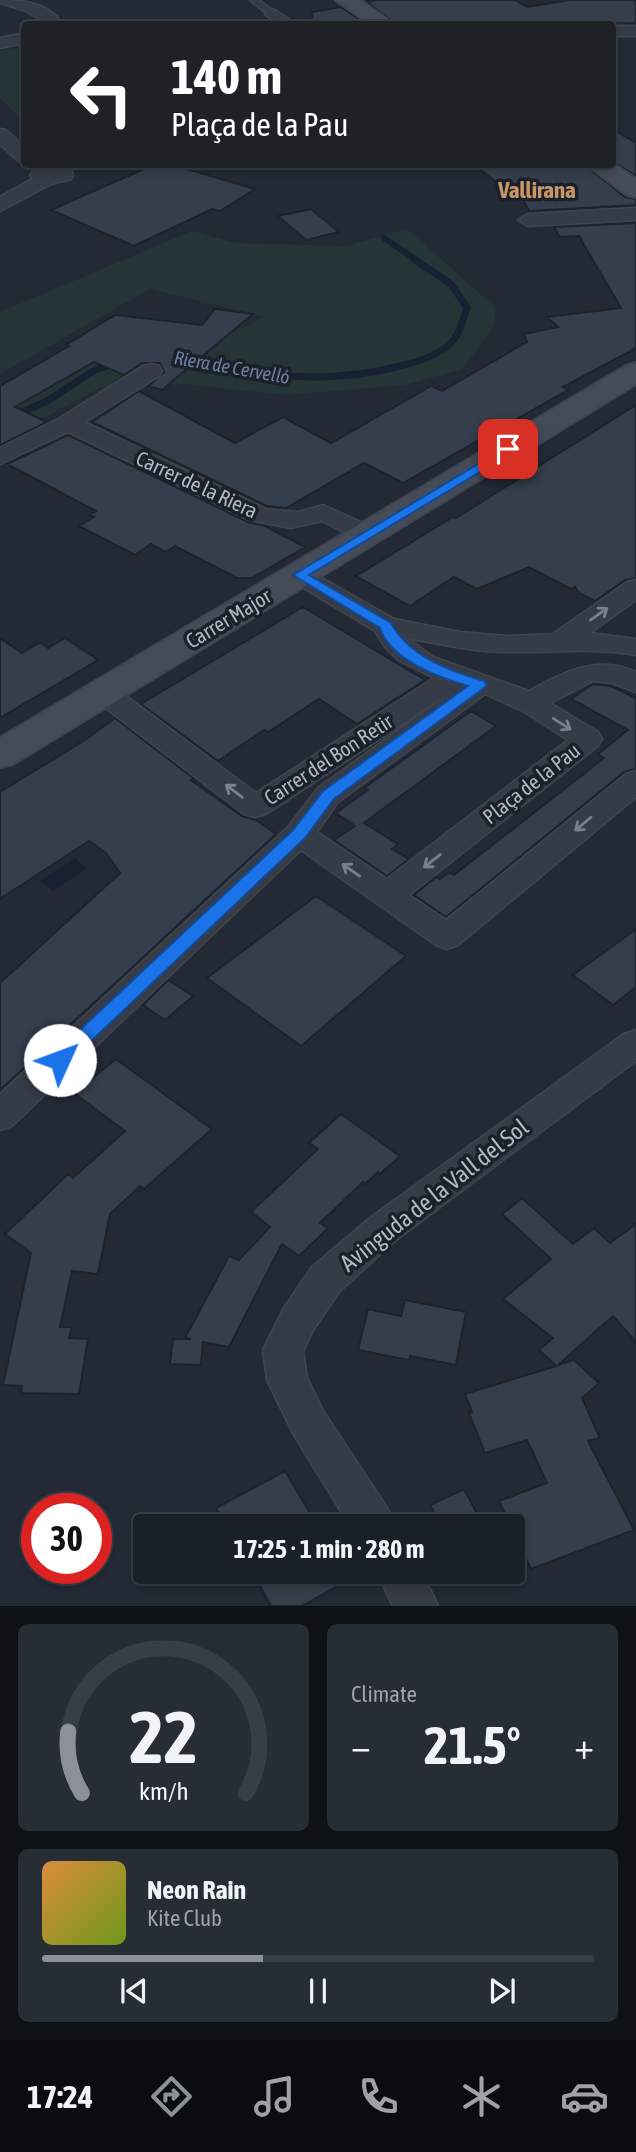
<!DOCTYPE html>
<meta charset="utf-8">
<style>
body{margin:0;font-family:"Asap Condensed",sans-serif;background:#272d34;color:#f1f3f6;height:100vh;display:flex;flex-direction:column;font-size:26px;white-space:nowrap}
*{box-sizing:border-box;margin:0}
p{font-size:23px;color:#9fa3a8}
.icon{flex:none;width:38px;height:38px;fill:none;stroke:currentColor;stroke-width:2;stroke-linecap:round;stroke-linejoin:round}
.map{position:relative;height:1606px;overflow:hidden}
.drawer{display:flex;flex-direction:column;gap:18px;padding:18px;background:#0e1216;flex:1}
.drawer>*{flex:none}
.banner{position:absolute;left:21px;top:21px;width:595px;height:147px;border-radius:7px;box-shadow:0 4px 10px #0003,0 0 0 2px #383e45;background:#202124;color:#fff;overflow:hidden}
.speed{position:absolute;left:21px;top:1493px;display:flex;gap:14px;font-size:35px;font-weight:700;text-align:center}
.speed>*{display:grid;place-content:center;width:91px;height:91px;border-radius:50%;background:#1a2028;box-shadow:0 4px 10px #0003,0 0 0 2px #383e45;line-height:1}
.speed .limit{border:10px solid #d22;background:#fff;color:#111}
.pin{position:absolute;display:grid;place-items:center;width:60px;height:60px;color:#fff;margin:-30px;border-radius:14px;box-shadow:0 4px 10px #0006}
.me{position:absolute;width:77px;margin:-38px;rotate:47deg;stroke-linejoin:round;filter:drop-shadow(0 0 5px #0008)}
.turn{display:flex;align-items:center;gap:24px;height:147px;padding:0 35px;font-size:32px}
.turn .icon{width:91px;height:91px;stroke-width:2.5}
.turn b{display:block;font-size:49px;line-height:60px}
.big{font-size:52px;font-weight:700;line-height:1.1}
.drawer .widget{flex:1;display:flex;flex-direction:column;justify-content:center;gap:10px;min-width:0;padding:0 24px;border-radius:10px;background:#272d34}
.drawer .dial{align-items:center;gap:0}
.dial svg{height:182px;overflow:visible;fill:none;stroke:#383e45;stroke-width:7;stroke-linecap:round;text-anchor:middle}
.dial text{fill:#f1f3f6;stroke:none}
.song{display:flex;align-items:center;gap:21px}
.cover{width:84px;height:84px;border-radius:10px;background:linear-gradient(135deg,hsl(30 70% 55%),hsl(80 70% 35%))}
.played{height:7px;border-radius:4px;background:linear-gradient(90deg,#8c9099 40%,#383e45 40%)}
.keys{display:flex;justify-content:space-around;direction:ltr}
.heat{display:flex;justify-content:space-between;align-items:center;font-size:38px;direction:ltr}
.drawer .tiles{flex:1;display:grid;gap:18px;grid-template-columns:1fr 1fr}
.widget:last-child{grid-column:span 2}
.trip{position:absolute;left:133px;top:1514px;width:392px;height:70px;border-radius:7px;background:#1a2028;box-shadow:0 4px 10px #0003,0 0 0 2px #383e45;font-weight:700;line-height:70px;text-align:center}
.dock{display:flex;height:112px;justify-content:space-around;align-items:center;background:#0a0d10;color:#9fa3a8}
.dock .icon{width:49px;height:49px}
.dock .active{color:#8c9099}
.dock b{font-size:32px;color:#f1f3f6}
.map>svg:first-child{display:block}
.green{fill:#253437}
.water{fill:#172132}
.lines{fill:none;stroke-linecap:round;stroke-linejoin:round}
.stream-far1{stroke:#172132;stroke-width:6}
.stream{stroke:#172132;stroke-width:7}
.building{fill:#353e4d;stroke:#1d232e;stroke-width:2}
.lane-casing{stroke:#3f4550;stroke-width:3}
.street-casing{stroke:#3f4550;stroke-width:3}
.secondary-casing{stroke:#3f4550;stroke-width:4}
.lane{fill:#363c47;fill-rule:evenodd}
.street{fill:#363c47;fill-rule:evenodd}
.secondary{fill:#454b59;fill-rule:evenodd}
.oneway{stroke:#7a808b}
.route{fill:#1a73e8;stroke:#114b97;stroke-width:2}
.labels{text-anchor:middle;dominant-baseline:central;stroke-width:7;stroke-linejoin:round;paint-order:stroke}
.far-water-label{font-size:19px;font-style:italic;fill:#6d809f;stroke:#1b212b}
.street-label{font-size:21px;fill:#b1b7c3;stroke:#1b212b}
.far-district-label{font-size:23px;font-weight:bold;fill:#c89667;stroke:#1b212b}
.near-street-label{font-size:24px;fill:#b1b7c3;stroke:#1b212b}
</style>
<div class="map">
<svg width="636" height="1606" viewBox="0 0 636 1606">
<rect width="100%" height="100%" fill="#232a36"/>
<!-- green -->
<path class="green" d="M24,46V122L0,98V51Z
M407,229L495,307L494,325L463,369L406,385L284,395L184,384L102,387L0,441V414L76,370L150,343L197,349L265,317L150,289L0,374V312L192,231L235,243L346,246Z"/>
<!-- water -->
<path class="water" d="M75,858L87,868L53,891L40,881Z"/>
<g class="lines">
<!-- stream-far1 -->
<path class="stream-far1" d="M384,238L418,261"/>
<!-- stream -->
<path class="stream" d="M187,357C259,378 331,385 404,365C420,361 440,355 452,342C460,333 463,320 467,308L451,284L415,260
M0,422L47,401L95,370L117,363"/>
</g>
<!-- building -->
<path class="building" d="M376,0H515L527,7L570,0H636V23L395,24L367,2Z
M341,7L366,24H313L312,12Z
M612,129L636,143V176L612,161Z
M155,164H170L255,189L220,211L212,209L134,246L51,210Z
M472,164H584L625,197L636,199V205L529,211L517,188L506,189Z
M311,209L339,232L306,240L278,216Z
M636,223V348L563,387L568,390L403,483L364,463L286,508L267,506L92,422L139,391L235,443L283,417L331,443L431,386L442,391L527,342L524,334L558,327L547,317L621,308L579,236L560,237L554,227Z
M215,309L253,314L162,390L149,386L164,372L160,363H142L124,375L94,362L15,407L47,422L0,445V386L69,346L66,345L115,315L202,325Z
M636,405V578L625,580L595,601L579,593L575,587L571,589L529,567L477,589L454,577L410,606L356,576L453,517L456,518Z
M68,435L248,522L265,526L305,547L252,578H237L175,546L166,552L151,544L135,555L79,526L94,517L89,515L96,511L7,464Z
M303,607L425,680L357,724L319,699L268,732L264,730L218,761L141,704Z
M0,638L22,653L40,642L48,648L65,638L98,660L0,718Z
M593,684L611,686L636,698V769L624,772L446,917L414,895L436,877L440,879L449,872L454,875L604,758L598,754L628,730L571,699Z
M471,711L496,726L364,823L398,844L392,849L409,859L387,876L334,840L355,826L336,813L368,790L364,788Z
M115,718L193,778L191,780L242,816L256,820L276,834L0,1090V983L120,873L106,853L89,841L0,899V792L85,740Z
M316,896L406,956L301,1046L207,978Z
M636,929V987L613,1005L573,975Z
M168,980L193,996L165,1020L143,1005Z
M116,1059L212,1129L144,1189L140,1186L110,1214L98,1274L72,1271L60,1327H72L69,1338L88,1339L79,1394L21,1393L22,1386L3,1385L31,1253L5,1234L68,1174L73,1178L125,1131L74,1093Z
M341,1114L400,1156L380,1174L378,1172L365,1184L363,1182L320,1223L328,1228L299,1256L282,1244L229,1347L203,1342L201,1365L170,1364L173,1339H191L185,1338L229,1256L239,1260L270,1227L251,1212L318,1149L309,1143Z
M522,1198L573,1244L594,1228L610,1243L636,1224V1342L613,1316L558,1365L574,1360L599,1383L582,1398L600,1438L588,1441L634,1530L531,1569L499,1501L547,1483L527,1440L485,1453L469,1413L472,1412L465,1394L556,1366L539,1350L553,1338L503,1299L551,1259L502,1214Z
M405,1300L466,1312L456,1365L410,1356L409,1360L358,1350L368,1309L401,1316Z
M285,1471L318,1526H226L216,1508Z
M464,1489L480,1519L464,1526H441L430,1505Z
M252,1572H334L341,1584L302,1606H271Z"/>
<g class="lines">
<defs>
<path id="lane" d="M250,0H259L277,14L270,16Z"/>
<path id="street" d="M0,0C21,0 43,2 58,18L56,24H40L41,20L26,11L0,3Z
M273,9L296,24H278L265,14Z
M612,26H636V36H612Z
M24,33V43L0,48V38Z
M0,129L6,130L24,147V162L18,161L0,144Z
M44,164L71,167L73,175L71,179L51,184L0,211V197L32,179L30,175L37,166Z
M636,208V220L528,226L518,220L528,214Z
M151,364L159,366L162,371L159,376L85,422L266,509L299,512L323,505L376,529L379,534L376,539L367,541L358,539L322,521L291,528L249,520L68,432L0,464V448L60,418L143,366Z
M299,567L308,570L394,619L460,632L507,636L553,634L627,582L636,580V600L590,633L636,639V655C591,647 553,653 508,652C474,652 440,644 407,638L433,657L529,691C564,672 597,654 636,672V692L612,683L593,681L550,703L598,732L602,739L598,746L409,895L446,920L626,774L636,771V797L458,945L447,949L436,945L301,850L12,1126L0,1130V1094L288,827L318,788L457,688L266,814L255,817L244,814L94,699L90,693L94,687L104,684L114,687L256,793L434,678L398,660L385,647L375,631L290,580L286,575L290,570ZM485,694L523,711L568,740L387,879L317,832L338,802Z
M636,1030V1061L396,1240L339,1292L312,1332L303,1351L307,1378L322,1409L389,1511L395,1526H350L294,1435L267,1380L263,1350L284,1308L311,1268L370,1218L624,1034Z
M377,1572H422L438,1606H393Z"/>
<path id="secondary" d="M336,0H360L393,24H370Z
M612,163L636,179V197L627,195L586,164Z
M636,363V384L13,764L0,767V738L626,366Z"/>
</defs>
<!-- lane casing -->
<use href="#lane" class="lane-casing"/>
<!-- street casing -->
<use href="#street" class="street-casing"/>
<!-- secondary casing -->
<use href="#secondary" class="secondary-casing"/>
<!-- lane -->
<use href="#lane" class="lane"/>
<!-- street -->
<use href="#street" class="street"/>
<!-- secondary -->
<use href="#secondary" class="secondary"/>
</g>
<!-- one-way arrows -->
<defs><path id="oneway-shaft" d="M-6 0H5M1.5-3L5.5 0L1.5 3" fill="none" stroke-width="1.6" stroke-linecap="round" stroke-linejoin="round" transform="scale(1.75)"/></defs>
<g class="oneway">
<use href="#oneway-shaft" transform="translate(599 614) rotate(-35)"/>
<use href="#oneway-shaft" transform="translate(562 724) rotate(32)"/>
<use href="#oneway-shaft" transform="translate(234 791) rotate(-143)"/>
<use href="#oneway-shaft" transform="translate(583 824) rotate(140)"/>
<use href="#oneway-shaft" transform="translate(432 861) rotate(142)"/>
<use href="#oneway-shaft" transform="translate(351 870) rotate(-145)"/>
</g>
<!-- route -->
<path class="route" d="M508,446L515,449L513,452L309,575L391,623C409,656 449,671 484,681L487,685L484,688L334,799L305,838L66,1065L60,1067L53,1065L51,1060L53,1055L293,830L323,791L468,686C438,677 390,660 380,628L293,575Z"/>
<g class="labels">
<!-- far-water labels -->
<g class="far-water-label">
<text transform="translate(232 367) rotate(10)">Riera de Cervelló</text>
</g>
<!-- street labels -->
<g class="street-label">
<text transform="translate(197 484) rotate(25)">Carrer de la Riera</text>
<text transform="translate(228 618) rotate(-31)">Carrer Major</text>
<text transform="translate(328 759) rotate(-33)">Carrer del Bon Retir</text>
<text transform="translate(531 783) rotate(-38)">Plaça de la Pau</text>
</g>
<!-- far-district labels -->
<g class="far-district-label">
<text x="537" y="190">Vallirana</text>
</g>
<!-- near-street labels -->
<g class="near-street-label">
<text transform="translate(434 1195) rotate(-38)">Avinguda de la Vall del Sol</text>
</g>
</g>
</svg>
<div class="speed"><div class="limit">30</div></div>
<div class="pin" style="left:508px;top:449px;background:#d93025"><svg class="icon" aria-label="arrive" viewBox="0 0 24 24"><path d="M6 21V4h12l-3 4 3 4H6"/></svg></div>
<svg class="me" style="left:60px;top:1060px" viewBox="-20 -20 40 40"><circle r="19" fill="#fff"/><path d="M0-13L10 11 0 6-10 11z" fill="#1a73e8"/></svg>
<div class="trip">17:25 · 1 min · 280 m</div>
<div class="banner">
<div class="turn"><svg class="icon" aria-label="left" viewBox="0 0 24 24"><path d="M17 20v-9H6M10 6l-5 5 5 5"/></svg><div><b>140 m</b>Plaça de la Pau</div></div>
</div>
</div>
<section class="drawer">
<div class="tiles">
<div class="widget dial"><svg viewBox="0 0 100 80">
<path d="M14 69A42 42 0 1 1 86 69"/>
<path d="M14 69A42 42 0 0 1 8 42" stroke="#8c9099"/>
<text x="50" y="56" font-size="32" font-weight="700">22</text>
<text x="50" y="72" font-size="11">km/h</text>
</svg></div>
<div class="widget"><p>Climate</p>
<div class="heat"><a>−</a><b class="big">21.5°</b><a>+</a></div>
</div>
<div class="widget">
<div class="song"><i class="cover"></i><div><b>Neon Rain</b><p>Kite Club</p></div></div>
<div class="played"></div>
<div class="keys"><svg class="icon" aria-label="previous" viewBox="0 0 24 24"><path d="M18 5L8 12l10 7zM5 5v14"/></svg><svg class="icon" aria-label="pause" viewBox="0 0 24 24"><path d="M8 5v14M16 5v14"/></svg><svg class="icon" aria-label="next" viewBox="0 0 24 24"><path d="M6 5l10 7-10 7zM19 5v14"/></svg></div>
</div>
</div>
</section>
<nav class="dock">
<b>17:24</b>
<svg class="icon active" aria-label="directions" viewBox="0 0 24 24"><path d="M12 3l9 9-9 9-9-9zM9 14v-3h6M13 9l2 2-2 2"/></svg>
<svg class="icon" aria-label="music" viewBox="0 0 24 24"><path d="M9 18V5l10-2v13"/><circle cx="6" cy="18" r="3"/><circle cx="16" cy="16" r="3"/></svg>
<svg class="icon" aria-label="phone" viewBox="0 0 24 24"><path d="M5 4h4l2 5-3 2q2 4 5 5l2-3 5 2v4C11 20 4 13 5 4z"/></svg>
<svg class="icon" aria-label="climate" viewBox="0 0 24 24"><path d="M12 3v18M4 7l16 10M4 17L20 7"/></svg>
<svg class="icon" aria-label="car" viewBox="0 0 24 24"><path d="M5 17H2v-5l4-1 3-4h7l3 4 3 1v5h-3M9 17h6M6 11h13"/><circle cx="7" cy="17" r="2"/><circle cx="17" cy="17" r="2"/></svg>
</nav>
